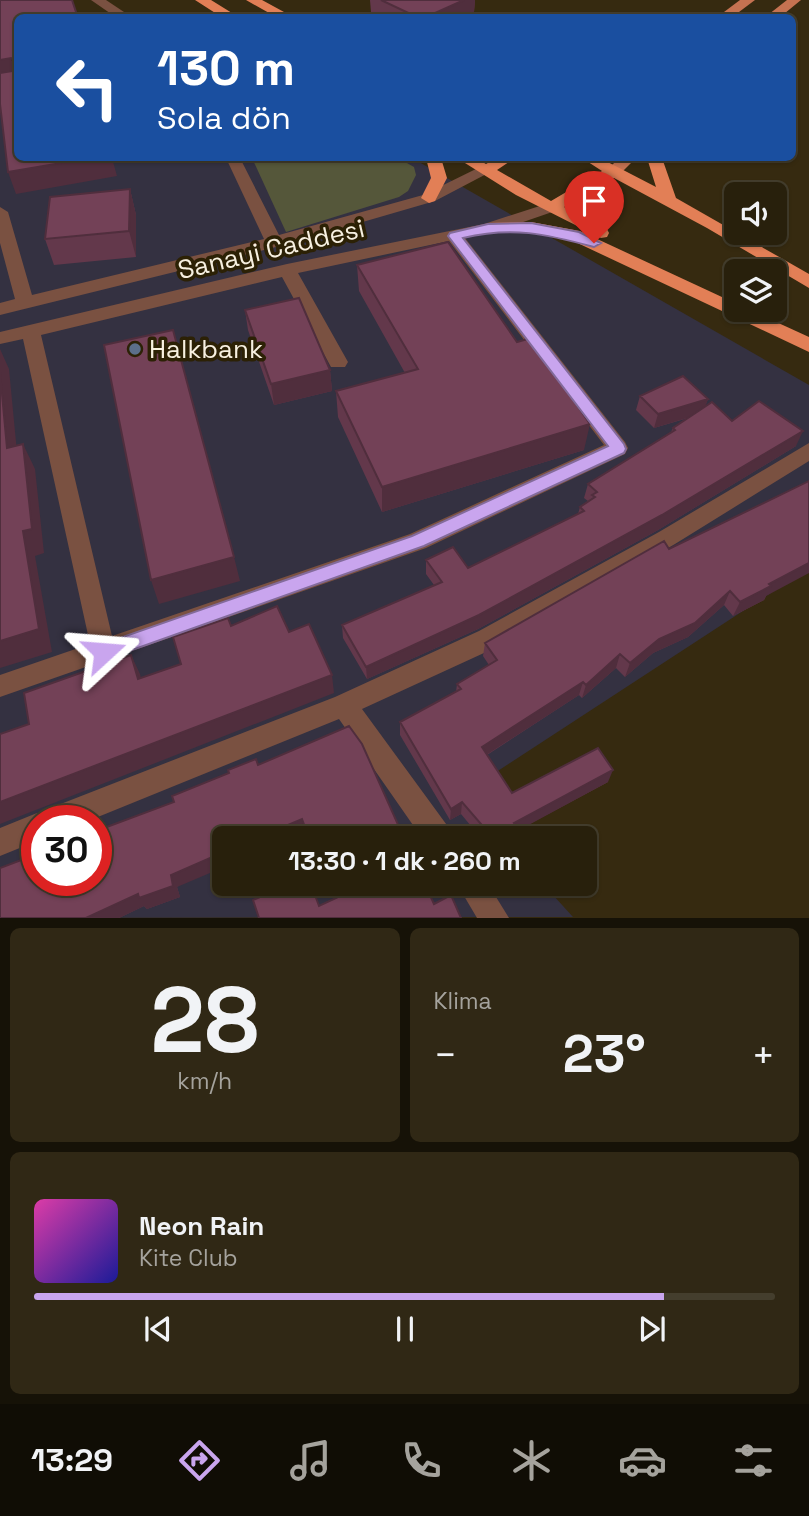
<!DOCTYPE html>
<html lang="tr">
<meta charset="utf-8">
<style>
body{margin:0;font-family:"Space Grotesk",sans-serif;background:#302815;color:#f1f3f6;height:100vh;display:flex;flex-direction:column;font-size:26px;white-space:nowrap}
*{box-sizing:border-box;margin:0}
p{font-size:23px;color:#a5a39d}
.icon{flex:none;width:38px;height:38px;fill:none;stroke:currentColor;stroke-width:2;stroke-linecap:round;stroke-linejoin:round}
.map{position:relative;height:918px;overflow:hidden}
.side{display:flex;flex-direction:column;gap:10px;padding:10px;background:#161207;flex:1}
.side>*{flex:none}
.hud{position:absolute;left:14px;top:14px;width:782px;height:147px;border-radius:10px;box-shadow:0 2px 5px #0004,0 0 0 2px #443e2d;background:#1a4fa0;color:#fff;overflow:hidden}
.controls{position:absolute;left:724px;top:182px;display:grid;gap:14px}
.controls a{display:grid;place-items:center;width:63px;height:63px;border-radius:10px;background:#28200c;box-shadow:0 2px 5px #0004,0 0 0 2px #443e2d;font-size:35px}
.speed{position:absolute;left:21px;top:805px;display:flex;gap:14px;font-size:35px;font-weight:700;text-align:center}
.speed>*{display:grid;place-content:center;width:91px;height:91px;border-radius:50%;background:#28200c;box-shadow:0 2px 5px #0004,0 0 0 2px #443e2d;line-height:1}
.speed .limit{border:10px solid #d22;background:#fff;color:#111}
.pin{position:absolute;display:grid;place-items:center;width:60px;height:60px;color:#fff;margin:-72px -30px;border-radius:50% 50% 50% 0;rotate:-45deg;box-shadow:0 0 7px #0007}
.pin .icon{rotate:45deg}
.me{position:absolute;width:77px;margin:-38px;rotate:71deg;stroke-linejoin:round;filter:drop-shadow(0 0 5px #0008)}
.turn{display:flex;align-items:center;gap:24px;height:147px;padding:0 28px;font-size:32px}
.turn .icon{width:91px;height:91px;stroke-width:2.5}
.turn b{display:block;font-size:49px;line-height:60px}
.big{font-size:52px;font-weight:600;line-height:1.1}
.side .widget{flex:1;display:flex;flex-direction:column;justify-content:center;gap:10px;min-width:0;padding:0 24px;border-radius:10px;background:#302815}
.side .dial{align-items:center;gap:0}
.dial b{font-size:91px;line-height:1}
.song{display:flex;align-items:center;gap:21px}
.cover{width:84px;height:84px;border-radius:10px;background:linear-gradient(135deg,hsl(320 70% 55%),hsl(240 70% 35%))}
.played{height:7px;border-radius:4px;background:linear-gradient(90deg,#c9a5ee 85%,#443e2d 85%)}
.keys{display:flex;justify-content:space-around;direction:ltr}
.heat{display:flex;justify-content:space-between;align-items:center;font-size:38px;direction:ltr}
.side .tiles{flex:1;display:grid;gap:10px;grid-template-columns:1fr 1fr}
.widget:last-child{grid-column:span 2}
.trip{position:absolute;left:212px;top:826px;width:385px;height:70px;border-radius:10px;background:#28200c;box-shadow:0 2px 5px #0004,0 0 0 2px #443e2d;font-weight:600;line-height:70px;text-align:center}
.dock{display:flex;height:112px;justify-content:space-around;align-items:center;background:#100d05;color:#a5a39d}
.dock .icon{width:49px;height:49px}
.dock .current{color:#c9a5ee}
.dock b{font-size:32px;color:#f1f3f6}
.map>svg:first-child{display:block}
.industrial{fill:#343141;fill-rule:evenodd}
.green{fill:#55573a}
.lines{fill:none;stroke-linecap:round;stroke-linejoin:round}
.minor{fill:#7a5141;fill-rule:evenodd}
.major{fill:#c57251;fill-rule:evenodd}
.highway{fill:#e27f56;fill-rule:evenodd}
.wall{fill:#63384b}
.shaded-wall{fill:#502e3d}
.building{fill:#734157;stroke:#502e3d;stroke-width:2}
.route{fill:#c9a5ee;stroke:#836b9b;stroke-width:2}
.service-dot{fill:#5c6f8a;stroke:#2c2105;stroke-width:2.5}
.labels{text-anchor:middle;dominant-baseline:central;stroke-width:7;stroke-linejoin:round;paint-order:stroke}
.street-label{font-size:26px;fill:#f7f0e0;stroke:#2c2105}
.poi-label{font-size:26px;fill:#f7f0e0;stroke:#2c2105;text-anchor:start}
</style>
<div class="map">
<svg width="809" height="918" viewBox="0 0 809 918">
<rect width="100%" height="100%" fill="#362a10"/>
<!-- industrial -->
<path class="industrial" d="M0,82L18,158H412L809,385V568L464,793L503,838H224V884H543L573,917L0,918ZM37,821H96V880H37Z"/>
<!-- green -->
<path class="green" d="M252,158H398L414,167L416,175L408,191L399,197L286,232Z"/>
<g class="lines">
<!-- minor -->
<path class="minor" d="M91,0H106L133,18H117Z
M226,158H240L279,235L423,195L480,167H492L494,170L435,201L280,246L0,315V303L15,299L0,243V207L8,212L32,295L264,239Z
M552,202L560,207L558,210L494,232L465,238L625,442L628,448L625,454L426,548L0,697V675L90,644L23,339L0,344V332L287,264L484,224ZM449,241L604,445L410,534L112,636L41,335L282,277L331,367H345L348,362L298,273Z
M809,443V461L675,544L497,647L362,709L449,828L453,838H422L339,719L88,821H37V841L0,856V828L37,813L42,815L43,811L53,807L335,697L479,631L659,532Z
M457,884H488L509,918H477Z"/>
<!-- major -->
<path class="major" d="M740,0H755L731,18H716Z
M787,0H801L779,18H764Z
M619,158H636L620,174H608L606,171Z"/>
<!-- highway -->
<path class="highway" d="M195,0H211L240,18H223Z
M246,0H262L295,18H278Z
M426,158H441L447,178L435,201L429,203L421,198L431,178Z
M457,158H475L486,164L497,158H515L497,170L551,201L602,171L582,158H600L656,187L647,158H662L676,198L809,274V288L707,228L614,178L564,207L607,229L609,233L607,237L601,238L516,195Z
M531,222L580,231L737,304V310H750L809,337V352L569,239L531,232L488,233L480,228L488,223Z"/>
</g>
<!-- wall -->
<path class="wall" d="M370,0H475L474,12L463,18H382L371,12Z
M130,189L136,215V257L54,265L45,239Z
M357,265L584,450L382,512L338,417L336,391L405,373L359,291Z
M245,310L330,370L332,391L274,405L248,330Z
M640,396L708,399L705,406L732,421L796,446L658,530L478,629L367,679L343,638L342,625L434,585L426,574V560L468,568L578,514L580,507L588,501L584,498L588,484L671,432L673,428L688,418L654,428L636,410Z
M669,549L766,596L764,600L733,616L724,605L688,637L653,653L625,677L616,668L582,698L579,695L487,755L512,793L608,782L520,829L527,838H481L461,814L450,820L400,735V722L456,692L457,684L489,665L483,656L485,643Z
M258,765L404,838H307L305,832L289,838H224L177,887L180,897L147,909L144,906L119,918H0L174,802Z"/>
<!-- shaded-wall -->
<path class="shaded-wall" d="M464,0H475L474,12L463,18H424Z
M11,58L18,79L0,76V60Z
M91,158H112L117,176L16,194L8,172Z
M130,189L136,215V257L129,231Z
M0,349L9,369L19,473L7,448L0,372Z
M330,370L332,391L274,405L271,384Z
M708,399L703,413L654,428L658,414Z
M590,424L584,450L382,512V487Z
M803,431L796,446L658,530L478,629L367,679L366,667Z
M23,444L35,469L44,553L35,556L52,652L0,668V641L23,531Z
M234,557L240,581L159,604L151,580Z
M809,563V573L766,596L764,600L733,616L740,602L769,584Z
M730,591L724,605L688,637L653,653L625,677L630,663L659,639Z
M620,654L616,668L582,698L586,685Z
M131,655L140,674L146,698L138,679Z
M332,675L334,693L0,824V802Z
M583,682L579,695L480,759L482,747Z
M613,770L608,782L512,834L514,823Z
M462,802L461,814L450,820L451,809Z
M302,819L305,832L289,838H257Z
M348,827L349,838H323Z
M224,852V867L177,887L180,897L147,909L144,906L119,918H86L171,875Z"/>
<!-- building -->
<path class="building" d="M0,0H72L78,18H18V158H91L8,172L0,104V73L13,71L14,61L11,58L0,60Z
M381,0H464L424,18H419Z
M130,189L129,231L45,239L50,197Z
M448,242L517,342L531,338L590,424L382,487L336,391L418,369L357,265Z
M299,298L330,370L271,384L245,310Z
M173,330L234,557L151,580L104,345Z
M0,372L7,448L23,444L32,529L23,531L39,629L0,641Z
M683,376L708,399L658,414L640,396Z
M759,401L803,431L662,515L479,615L366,667L342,625L442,582L426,560L453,547L468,568L584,511L580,507L595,497L592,495L597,492L588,484L675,430L673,428L712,402L732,421Z
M809,481V563L769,584L771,586L740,602L730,591L695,623L659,639L630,663L620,654L586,685L583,682L482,747L512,793L598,748L613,770L514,823L527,837L526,838H493L462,802L451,809L400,722L461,689L457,684L497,660L485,643L664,541L669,549Z
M277,606L289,632L309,624L332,675L0,802V734L29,724L24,693L131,655L138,679L181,664L173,637L228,618L231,626Z
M349,726L362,744L404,838H353L348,827L323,838H309L302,819L257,838H224V852L171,875L173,886L139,898L138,894L86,918H0V868L37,854V880H96V831L174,802L172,796L229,773L228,770L256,759L258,765Z
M290,884H311L319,906L366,884H425L434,904L451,895L461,918H259L253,900Z"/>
<!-- route -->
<path class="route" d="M531,223L579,232L601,243L594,247C546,234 512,226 463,238L624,444L626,449L624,453L424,546L104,660L97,658L95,652L97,646L412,536L608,446L448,236L450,233L488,224Z"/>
<!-- markers -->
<circle class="service-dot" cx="135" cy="349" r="7"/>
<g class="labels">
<!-- street labels -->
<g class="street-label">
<text transform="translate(271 249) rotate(-13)">Sanayi Caddesi</text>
</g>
<!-- poi labels -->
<g class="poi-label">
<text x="149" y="349">Halkbank</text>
</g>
</g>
</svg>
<div class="controls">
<a><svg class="icon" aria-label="sound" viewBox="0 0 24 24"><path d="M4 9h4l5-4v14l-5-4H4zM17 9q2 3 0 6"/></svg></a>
<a><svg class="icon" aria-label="layers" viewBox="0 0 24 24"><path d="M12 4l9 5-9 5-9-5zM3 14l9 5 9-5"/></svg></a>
</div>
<div class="speed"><div class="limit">30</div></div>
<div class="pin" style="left:594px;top:243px;background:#d93025"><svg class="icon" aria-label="arrive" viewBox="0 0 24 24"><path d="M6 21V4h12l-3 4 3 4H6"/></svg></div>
<svg class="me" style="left:104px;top:652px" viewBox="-20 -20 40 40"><path d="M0-17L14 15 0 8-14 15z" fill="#c9a5ee" stroke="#fff" stroke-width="4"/></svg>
<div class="trip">13:30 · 1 dk · 260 m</div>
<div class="hud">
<div class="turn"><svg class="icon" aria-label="left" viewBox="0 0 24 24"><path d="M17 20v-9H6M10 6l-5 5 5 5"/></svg><div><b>130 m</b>Sola dön</div></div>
</div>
</div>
<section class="side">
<div class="tiles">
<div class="widget dial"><b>28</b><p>km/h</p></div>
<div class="widget"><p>Klima</p>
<div class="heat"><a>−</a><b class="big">23°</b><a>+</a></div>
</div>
<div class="widget">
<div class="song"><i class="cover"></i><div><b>Neon Rain</b><p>Kite Club</p></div></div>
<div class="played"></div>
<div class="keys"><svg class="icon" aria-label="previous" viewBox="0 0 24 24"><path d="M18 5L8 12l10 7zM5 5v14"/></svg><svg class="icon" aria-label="pause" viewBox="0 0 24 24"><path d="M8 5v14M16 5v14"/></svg><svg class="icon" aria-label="next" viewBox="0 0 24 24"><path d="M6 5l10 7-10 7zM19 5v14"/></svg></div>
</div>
</div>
</section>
<nav class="dock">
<b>13:29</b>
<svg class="icon current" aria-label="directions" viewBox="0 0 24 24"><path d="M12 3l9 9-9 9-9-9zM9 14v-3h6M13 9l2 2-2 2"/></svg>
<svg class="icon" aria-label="music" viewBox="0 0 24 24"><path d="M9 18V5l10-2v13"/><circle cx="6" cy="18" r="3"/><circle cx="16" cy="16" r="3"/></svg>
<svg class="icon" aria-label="phone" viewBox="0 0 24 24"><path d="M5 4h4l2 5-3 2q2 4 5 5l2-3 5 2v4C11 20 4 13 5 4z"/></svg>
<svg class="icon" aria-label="climate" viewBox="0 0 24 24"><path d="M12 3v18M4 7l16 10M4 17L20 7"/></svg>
<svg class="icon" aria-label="car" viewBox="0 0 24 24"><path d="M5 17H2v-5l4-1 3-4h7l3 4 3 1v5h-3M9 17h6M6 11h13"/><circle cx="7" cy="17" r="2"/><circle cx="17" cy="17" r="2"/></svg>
<svg class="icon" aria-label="filters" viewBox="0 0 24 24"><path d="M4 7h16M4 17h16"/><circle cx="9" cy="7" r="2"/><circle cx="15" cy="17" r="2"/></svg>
</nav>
